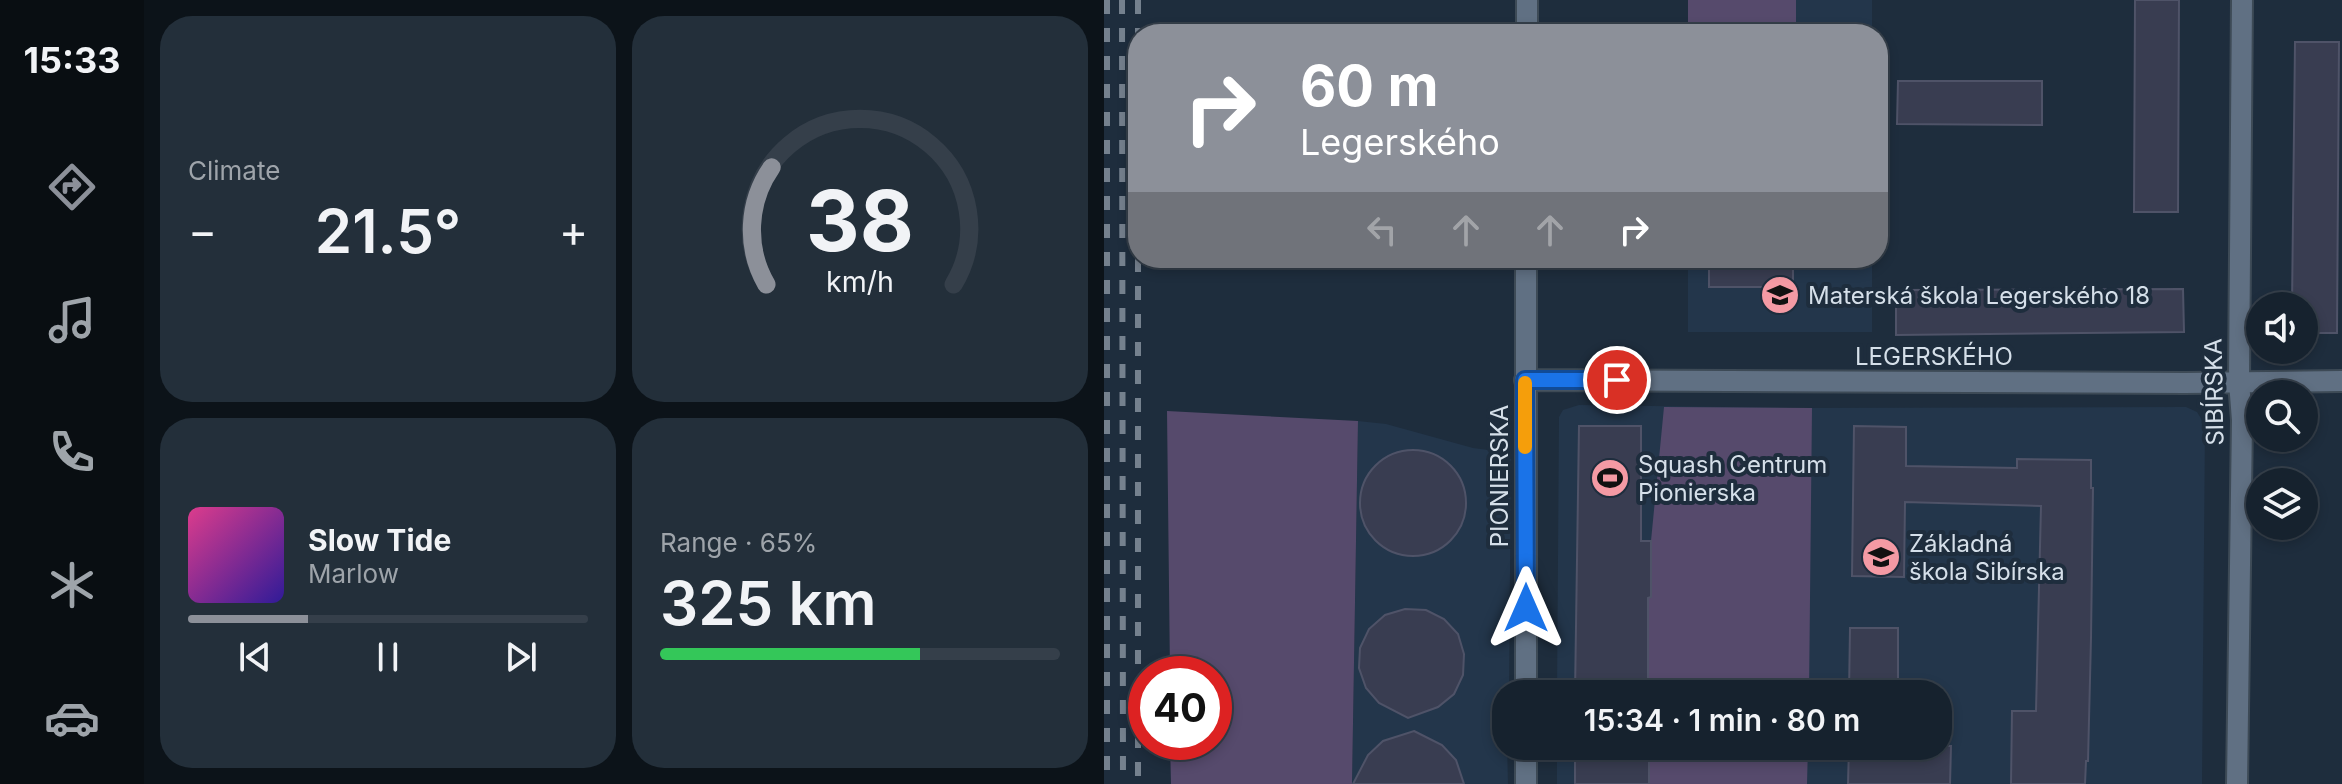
<!DOCTYPE html>
<meta charset="utf-8">
<style>
body{margin:0;font-family:Inter,sans-serif;background:#232f3a;color:#f1f3f6;height:100vh;display:flex;flex-direction:column;font-size:30px;white-space:nowrap}
*{box-sizing:border-box;margin:0}
p{font-size:26px;color:#9ea4aa}
.icon{flex:none;width:44px;height:44px;fill:none;stroke:currentColor;stroke-width:2;stroke-linecap:round;stroke-linejoin:round}
.map{position:relative;flex:1;overflow:hidden}
.panel{display:flex;flex-direction:column;gap:16px;padding:16px;background:#0c1319;width:960px}
.panel>*{flex:none}
.banner{position:absolute;left:24px;top:24px;width:760px;height:244px;border-radius:32px;box-shadow:0 4px 12px #0003,0 0 0 2px #353f4a;background:#8c9099;color:#fff;overflow:hidden}
.fabs{position:absolute;left:1142px;top:292px;display:grid;gap:16px}
.fabs a{display:grid;place-items:center;width:72px;height:72px;border-radius:50%;background:#16222e;box-shadow:0 4px 12px #0003,0 0 0 2px #353f4a;font-size:40px}
.speed{position:absolute;left:24px;top:656px;display:flex;gap:16px;font-size:40px;font-weight:700;text-align:center}
.speed>*{display:grid;place-content:center;width:104px;height:104px;border-radius:50%;background:#16222e;box-shadow:0 4px 12px #0003,0 0 0 2px #353f4a;line-height:1}
.speed .limit{border:12px solid #d22;background:#fff;color:#111}
.pin{position:absolute;display:grid;place-items:center;width:68px;height:68px;color:#fff;margin:-34px;border:4px solid #fff;border-radius:50%;box-shadow:0 2px 8px #0007}
.me{position:absolute;width:88px;margin:-44px;rotate:0deg;stroke-linejoin:round;filter:drop-shadow(0 0 6px #0008)}
.turn{display:flex;align-items:center;gap:28px;height:168px;padding:0 40px;font-size:36px}
.turn .icon{width:104px;height:104px;stroke-width:2.5}
.turn b{display:block;font-size:56px;line-height:68px}
.lanes{display:flex;align-items:center;height:76px;padding:0 40px;background:#0003;justify-content:center;gap:40px;direction:ltr}
.lanes .off{opacity:.35}
.big{font-size:60px;font-weight:600;line-height:1.1}
.panel .tile{flex:1;display:flex;flex-direction:column;justify-content:center;gap:12px;min-width:0;padding:0 28px;border-radius:32px;background:#232f3a}
.panel .dial{align-items:center;gap:0}
.dial svg{height:208px;overflow:visible;fill:none;stroke:#353f4a;stroke-width:7;stroke-linecap:round;text-anchor:middle}
.dial text{fill:#f1f3f6;stroke:none}
.song{display:flex;align-items:center;gap:24px}
.cover{width:96px;height:96px;border-radius:12px;background:linear-gradient(135deg,hsl(330 70% 55%),hsl(250 70% 35%))}
.played{height:8px;border-radius:4px;background:linear-gradient(90deg,#8c9099 30%,#353f4a 30%)}
.keys{display:flex;justify-content:space-around;direction:ltr}
.heat{display:flex;justify-content:space-between;align-items:center;font-size:44px;direction:ltr}
.charge{height:12px;border-radius:6px;background:linear-gradient(90deg,#34c759 65%,#353f4a 0)}
.panel .tiles{flex:1;display:grid;gap:16px;grid-template-columns:repeat(2,1fr)}
.trip{position:absolute;left:388px;top:680px;width:460px;height:80px;border-radius:32px;background:#16222e;box-shadow:0 4px 12px #0003,0 0 0 2px #353f4a;font-weight:600;line-height:80px;text-align:center}
main{display:flex;flex:1;min-height:0}
.tab-bar{display:flex;flex-direction:column;width:144px;justify-content:space-around;align-items:center;background:#090e12;color:#9ea4aa}
.tab-bar .icon{width:56px;height:56px}
.tab-bar .current{color:#8c9099}
.tab-bar b{font-size:36px;color:#f1f3f6}
.map>svg:first-child{display:block}
.built{fill:#23364b}
.green{fill:#564a6c}
.building{fill:#393d51;stroke:#4f5368;stroke-width:2}
.lines{fill:none;stroke-linecap:round;stroke-linejoin:round}
.minor-casing{stroke:#3d4a56;stroke-width:24}
.minor{stroke:#607083;stroke-width:20}
.rail{stroke:#75818e;stroke-width:6;stroke-dasharray:14 14;stroke-linecap:butt}
.route-casing{stroke:#114b97;stroke-width:20}
.route{stroke:#1a73e8;stroke-width:14}
.slow{stroke:#f59e0b;stroke-width:14}
.labels{text-anchor:middle;dominant-baseline:central;stroke-width:8;stroke-linejoin:round;paint-order:stroke}
.poi-label{font-size:24px;fill:#d5dfe9;stroke:#1e2d3d;text-anchor:start}
.street-label{font-size:24px;fill:#d5dfe9;stroke:#1e2d3d}
</style>
<main>
<nav class="tab-bar">
<b>15:33</b>
<svg class="icon current" aria-label="directions" viewBox="0 0 24 24"><path d="M12 3l9 9-9 9-9-9zM9 14v-3h6M13 9l2 2-2 2"/></svg>
<svg class="icon" aria-label="music" viewBox="0 0 24 24"><path d="M9 18V5l10-2v13"/><circle cx="6" cy="18" r="3"/><circle cx="16" cy="16" r="3"/></svg>
<svg class="icon" aria-label="phone" viewBox="0 0 24 24"><path d="M5 4h4l2 5-3 2q2 4 5 5l2-3 5 2v4C11 20 4 13 5 4z"/></svg>
<svg class="icon" aria-label="climate" viewBox="0 0 24 24"><path d="M12 3v18M4 7l16 10M4 17L20 7"/></svg>
<svg class="icon" aria-label="car" viewBox="0 0 24 24"><path d="M5 17H2v-5l4-1 3-4h7l3 4 3 1v5h-3M9 17h6M6 11h13"/><circle cx="7" cy="17" r="2"/><circle cx="17" cy="17" r="2"/></svg>
</nav>
<section class="panel">
<div class="tiles">
<div class="tile"><p>Climate</p>
<div class="heat"><a>−</a><b class="big">21.5°</b><a>+</a></div>
</div>
<div class="tile dial"><svg viewBox="0 0 100 80">
<path d="M14 69A42 42 0 1 1 86 69"/>
<path d="M14 69A42 42 0 0 1 16 24" stroke="#8c9099"/>
<text x="50" y="56" font-size="32" font-weight="700">38</text>
<text x="50" y="72" font-size="11">km/h</text>
</svg></div>
<div class="tile">
<div class="song"><i class="cover"></i><div><b>Slow Tide</b><p>Marlow</p></div></div>
<div class="played"></div>
<div class="keys"><svg class="icon" aria-label="previous" viewBox="0 0 24 24"><path d="M18 5L8 12l10 7zM5 5v14"/></svg><svg class="icon" aria-label="pause" viewBox="0 0 24 24"><path d="M8 5v14M16 5v14"/></svg><svg class="icon" aria-label="next" viewBox="0 0 24 24"><path d="M6 5l10 7-10 7zM19 5v14"/></svg></div>
</div>
<div class="tile"><p>Range · 65%</p><b class="big">325 km</b><div class="charge"></div></div>
</div>
</section>
<div class="map">
<svg width="1238" height="784" viewBox="0 0 1238 784">
<rect width="100%" height="100%" fill="#1e2d3d"/>
<!-- built -->
<path class="built" d="M584,0H768V34H584Z
M584,258H768V332H584Z
M475,405L687,408L1082,407L1093,412L1101,425L1098,784H453V746H834V694H453L455,417L459,410Z
M254,421L282,424L369,448L407,453L405,694H402L404,784H248Z"/>
<!-- green -->
<path class="green" d="M584,0H692V34H584Z
M560,407L708,408L705,694H544V598L547,597V541Z
M63,411L254,421L248,784H67L66,742H110V674H66Z
M545,746H704L703,784H545Z"/>
<!-- building -->
<path class="building" d="M1031,0H1075L1074,212H1030Z
M1191,42H1235L1233,333H1200V306H1188Z
M794,81H938V125L793,124Z
M605,258H689V287H605Z
M1079,289L1080,332L792,335V290Z
M475,426H537V541H547V597L544,598V694H471Z
M750,426L802,427V466L913,468V459L987,460V488H989L987,638L984,761H982L981,784H907L908,711H932L937,506L801,502L800,577L748,576Z
M256 503a53 53 0 1 1 106 0a53 53 0 1 1-106 0Z
M301,609L322,610L340,619L354,634L360,654L359,675L350,694L334,707L304,718L275,703L262,688L255,668L256,648L265,629L281,615Z
M746,628H794V694H745Z
M310,731L338,745L352,760L360,784H249L264,755L279,741Z
M471,746H545V784H471Z
M745,746H847L846,784H744Z"/>
<g class="lines">
<defs>
<path id="minor" d="M423,34V0
M422,258V694
M421,380L1081,383L1238,381
M422,746V784
M1133,784L1138,420L1135,382L1138,0"/>
</defs>
<!-- minor casing -->
<use href="#minor" class="minor-casing"/>
<!-- minor -->
<use href="#minor" class="minor"/>
<!-- rail -->
<path class="rail" d="M3,0V784
M18,0L19,784
M34,0V34
M34,258V784"/>
</g>
<g class="lines">
<defs>
<path id="route" d="M422,608L421,380H513"/>
</defs>
<!-- route casing -->
<use href="#route" class="route-casing"/>
<!-- route -->
<use href="#route" class="route"/>
<!-- slow -->
<path class="slow" d="M421,447V383"/>
</g>
<!-- icons -->
<defs>
<symbol id="school-disc" viewBox="-11 -11 22 22"><circle r="9.5" fill="#f49aa4" stroke="#1e2d3d"/><path d="M0-5L7-2L0 1L-7-2ZM-4 1L0 2.5L4 1V4Q0 6-4 4Z" fill="#111"/></symbol>
<symbol id="stadium-disc" viewBox="-11 -11 22 22"><circle r="9.5" fill="#f49aa4" stroke="#1e2d3d"/><path d="M0-5a6.5 5 0 1 0 0 10a6.5 5 0 1 0 0-10ZM-3.5-1.8h7v3.6h-7Z" fill="#111"/></symbol>
</defs>
<g fill-rule="evenodd">
<use href="#school-disc" x="654" y="273" width="44" height="44"/>
<use href="#stadium-disc" x="484" y="456" width="44" height="44"/>
<use href="#school-disc" x="755" y="535" width="44" height="44"/>
</g>
<g class="labels">
<!-- poi labels -->
<g class="poi-label">
<text x="704" y="295">Materská škola Legerského 18</text>
<text x="534" y="464">Squash Centrum<tspan x="534" dy="28">Pionierska</tspan></text>
<text x="805" y="543">Základná<tspan x="805" dy="28">škola Sibírska</tspan></text>
</g>
<!-- street labels -->
<g class="street-label">
<text x="830" y="356">LEGERSKÉHO</text>
<text transform="translate(1110 392) rotate(-91)">SIBÍRSKA</text>
<text transform="translate(395 476) rotate(-90)">PIONIERSKA</text>
</g>
</g>
</svg>
<div class="fabs">
<a><svg class="icon" aria-label="sound" viewBox="0 0 24 24"><path d="M4 9h4l5-4v14l-5-4H4zM17 9q2 3 0 6"/></svg></a>
<a><svg class="icon" aria-label="search" viewBox="0 0 24 24"><circle cx="10" cy="10" r="6"/><path d="M15 15l6 6"/></svg></a>
<a><svg class="icon" aria-label="layers" viewBox="0 0 24 24"><path d="M12 4l9 5-9 5-9-5zM3 14l9 5 9-5"/></svg></a>
</div>
<div class="speed"><div class="limit">40</div></div>
<div class="pin" style="left:513px;top:380px;background:#d93025"><svg class="icon" aria-label="arrive" viewBox="0 0 24 24"><path d="M6 21V4h12l-3 4 3 4H6"/></svg></div>
<svg class="me" style="left:422px;top:608px" viewBox="-20 -20 40 40"><path d="M0-17L14 15 0 8-14 15z" fill="#1a73e8" stroke="#fff" stroke-width="4"/></svg>
<div class="trip">15:34 · 1 min · 80 m</div>
<div class="banner">
<div class="turn"><svg class="icon" aria-label="right" viewBox="0 0 24 24"><path d="M7 20v-9h11M14 6l5 5-5 5"/></svg><div><b>60 m</b>Legerského</div></div>
<div class="lanes"><svg class="icon off" aria-label="left" viewBox="0 0 24 24"><path d="M17 20v-9H6M10 6l-5 5 5 5"/></svg><svg class="icon off" aria-label="ahead" viewBox="0 0 24 24"><path d="M12 20V5M6 11l6-6 6 6"/></svg><svg class="icon off" aria-label="ahead" viewBox="0 0 24 24"><path d="M12 20V5M6 11l6-6 6 6"/></svg><svg class="icon" aria-label="right" viewBox="0 0 24 24"><path d="M7 20v-9h11M14 6l5 5-5 5"/></svg></div>
</div>
</div>
</main>
